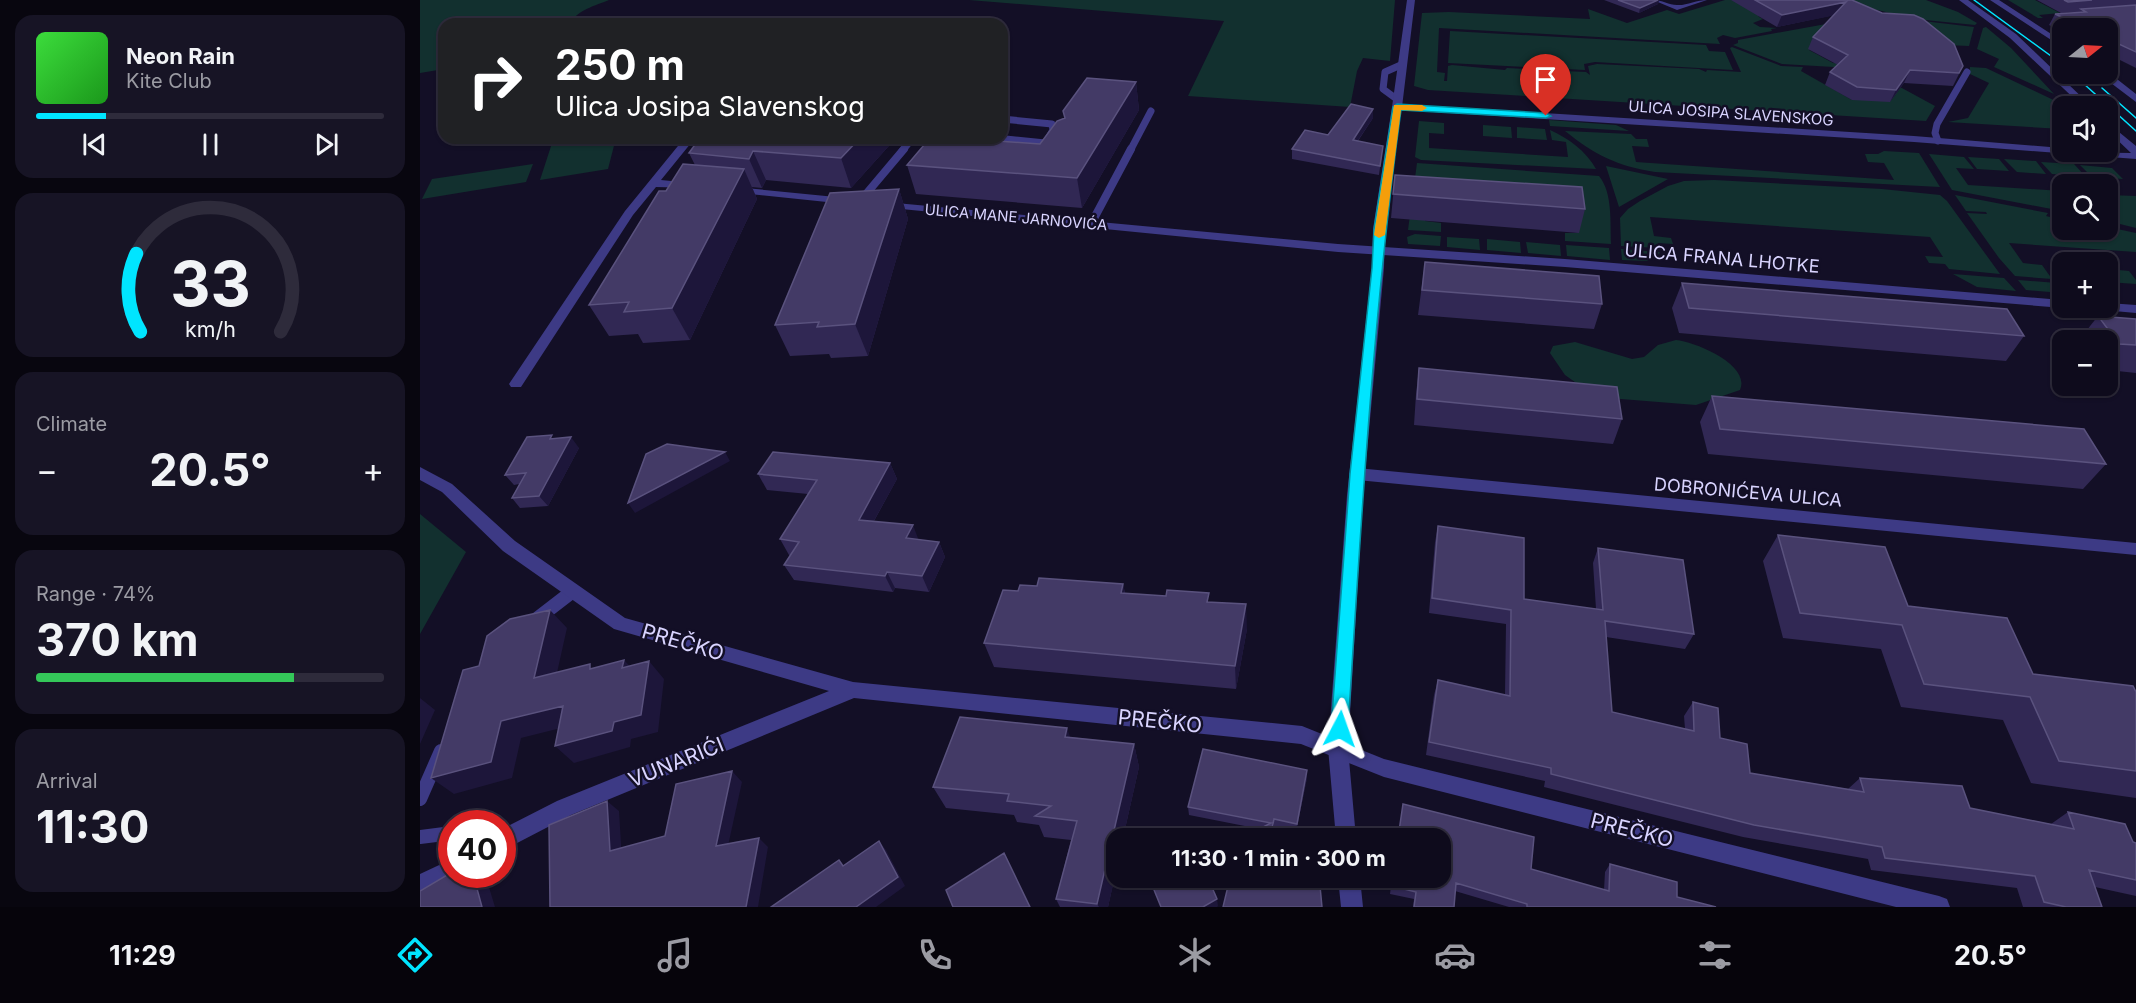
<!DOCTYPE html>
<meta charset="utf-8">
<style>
body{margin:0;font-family:Inter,sans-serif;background:#171425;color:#f1f3f6;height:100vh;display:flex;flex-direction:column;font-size:22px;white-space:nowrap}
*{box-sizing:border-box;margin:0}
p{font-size:20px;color:#9b9ba3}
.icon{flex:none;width:33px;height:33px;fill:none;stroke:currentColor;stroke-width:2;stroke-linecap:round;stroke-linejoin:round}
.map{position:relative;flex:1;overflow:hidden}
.drawer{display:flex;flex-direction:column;gap:15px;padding:15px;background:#08060f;width:420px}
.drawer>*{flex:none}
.banner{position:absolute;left:18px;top:18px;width:570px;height:126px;border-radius:18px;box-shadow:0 2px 4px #0004,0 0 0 2px #2e2b3b;background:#202124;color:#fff;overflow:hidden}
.needle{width:39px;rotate:72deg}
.controls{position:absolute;left:1632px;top:18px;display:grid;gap:12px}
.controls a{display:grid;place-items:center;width:66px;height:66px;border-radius:12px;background:#0e0b1c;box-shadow:0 2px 4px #0004,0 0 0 2px #2e2b3b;font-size:30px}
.speed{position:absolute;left:18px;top:810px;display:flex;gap:12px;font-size:30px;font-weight:700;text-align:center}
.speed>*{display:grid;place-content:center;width:78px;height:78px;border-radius:50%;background:#0e0b1c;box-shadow:0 2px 4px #0004,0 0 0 2px #2e2b3b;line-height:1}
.speed .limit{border:9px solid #d22;background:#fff;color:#111}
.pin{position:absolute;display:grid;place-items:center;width:51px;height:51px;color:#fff;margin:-62px -26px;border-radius:50% 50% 50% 0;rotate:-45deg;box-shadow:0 0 6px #0007}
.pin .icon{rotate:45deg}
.me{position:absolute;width:66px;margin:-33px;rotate:4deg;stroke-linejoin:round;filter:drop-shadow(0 0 4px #0008)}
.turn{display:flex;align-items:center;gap:21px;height:126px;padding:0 18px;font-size:27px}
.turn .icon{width:78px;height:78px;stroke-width:2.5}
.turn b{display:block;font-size:42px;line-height:51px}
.big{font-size:45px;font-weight:700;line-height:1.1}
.drawer .tile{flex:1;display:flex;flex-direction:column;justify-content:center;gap:9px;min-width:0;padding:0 21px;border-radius:18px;background:#171425}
.drawer .dial{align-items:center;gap:0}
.dial svg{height:156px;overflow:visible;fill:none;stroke:#2e2b3b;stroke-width:7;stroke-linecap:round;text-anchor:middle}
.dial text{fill:#f1f3f6;stroke:none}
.song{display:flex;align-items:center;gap:18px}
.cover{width:72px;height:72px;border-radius:9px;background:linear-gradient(135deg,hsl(120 70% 55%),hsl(120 70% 35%))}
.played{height:6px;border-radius:3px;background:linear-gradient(90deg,#00e5ff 20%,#2e2b3b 20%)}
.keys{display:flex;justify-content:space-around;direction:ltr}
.heat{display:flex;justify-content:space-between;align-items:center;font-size:33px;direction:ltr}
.charge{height:9px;border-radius:4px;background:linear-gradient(90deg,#34c759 74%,#2e2b3b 0)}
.trip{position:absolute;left:686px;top:828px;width:345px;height:60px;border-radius:18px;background:#0e0b1c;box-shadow:0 2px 4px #0004,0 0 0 2px #2e2b3b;font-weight:700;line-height:60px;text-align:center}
.dock{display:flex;height:96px;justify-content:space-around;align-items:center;background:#06040b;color:#9b9ba3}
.dock .icon{width:42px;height:42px}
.dock .active{color:#00e5ff}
.dock b{font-size:27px;color:#f1f3f6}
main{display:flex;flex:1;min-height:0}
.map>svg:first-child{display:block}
.green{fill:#12302f}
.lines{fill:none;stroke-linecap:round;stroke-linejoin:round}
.service-far2{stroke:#3d3a85;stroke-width:7}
.service-far1{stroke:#3d3a85;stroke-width:8}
.service{stroke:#3d3a85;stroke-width:14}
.minor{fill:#3d3a85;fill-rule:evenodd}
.tertiary{fill:#3d3a85;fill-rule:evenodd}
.tram{stroke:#00e5ff;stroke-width:1.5}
.wall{fill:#312854}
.shaded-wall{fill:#1d163a}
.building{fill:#433a66;stroke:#5a527e;stroke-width:1.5}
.route{fill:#00e5ff;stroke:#0095a6;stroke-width:1.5}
.slow{fill:#f59e0b}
.labels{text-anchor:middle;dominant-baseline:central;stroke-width:5;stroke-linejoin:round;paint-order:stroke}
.far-street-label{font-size:15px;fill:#d9d4ff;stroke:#130f26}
.street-label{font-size:18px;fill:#d9d4ff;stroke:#130f26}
.near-street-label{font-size:21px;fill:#d9d4ff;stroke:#130f26}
</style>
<main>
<section class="drawer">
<div class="tile">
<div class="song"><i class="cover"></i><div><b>Neon Rain</b><p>Kite Club</p></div></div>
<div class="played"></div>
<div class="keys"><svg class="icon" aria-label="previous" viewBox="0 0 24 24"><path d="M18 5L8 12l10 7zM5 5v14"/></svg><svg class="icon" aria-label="pause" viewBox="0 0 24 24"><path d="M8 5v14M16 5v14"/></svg><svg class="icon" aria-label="next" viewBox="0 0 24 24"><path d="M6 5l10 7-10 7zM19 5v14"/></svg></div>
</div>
<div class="tile dial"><svg viewBox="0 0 100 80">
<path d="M14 69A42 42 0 1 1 86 69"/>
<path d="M14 69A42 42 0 0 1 12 29" stroke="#00e5ff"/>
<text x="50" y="56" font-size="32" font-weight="700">33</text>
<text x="50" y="72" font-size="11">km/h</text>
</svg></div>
<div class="tile"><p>Climate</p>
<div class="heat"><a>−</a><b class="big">20.5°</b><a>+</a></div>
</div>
<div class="tile"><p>Range · 74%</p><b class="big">370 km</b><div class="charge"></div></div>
<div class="tile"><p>Arrival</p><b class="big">11:30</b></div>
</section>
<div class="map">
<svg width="1716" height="907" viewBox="0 0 1716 907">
<rect width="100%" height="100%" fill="#130f26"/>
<!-- green -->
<path class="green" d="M0,0H189C177,5 154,11 151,24H24V69L0,73Z
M549,0H975L970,61L943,58L937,71L930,107L768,96L804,21Z
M1305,0H1331L1339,17L1343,19L1333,23L1340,27L1357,28L1351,29L1352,31L1315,38L1303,35L1297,38L1300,44L1019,28L1017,72L1025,73L1024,81H1027L1028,66L1032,65L1085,70L1087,68L1139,71L1142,73L1143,71L1166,72L1170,75L1168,66L1177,64L1279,69L1286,72L1287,70L1321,72L1310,48L1312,47L1361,66L1383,67L1381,71L1432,100L1469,81L1515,106L1506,121L1008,90L994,86L1002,13L1029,12L1170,19L1168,9L1207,23L1247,10L1259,14Z
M1399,0H1506L1538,12L1557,23L1555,25L1495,19L1424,2L1425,20Z
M1588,0H1615L1640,13L1619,15L1623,18H1618Z
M1503,21L1554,27L1549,46L1526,45Z
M1406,24L1389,50L1413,63L1429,64L1431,68L1362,64L1313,45L1318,43V40Z
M1566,27L1591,48L1634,94L1574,67L1579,59L1557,49L1563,28Z
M1030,31L1286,45L1289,51L1305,52L1313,70L1175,62L1164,64L1165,70L1028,63Z
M1550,67L1566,68L1644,105L1646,106H1642V129L1528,122L1548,118L1569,83L1550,74Z
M1129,120L1196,125L1209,131L1130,126Z
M999,121L1024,123V134L1009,133V148L1148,157L1146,142L1132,140L1130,130C1148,138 1166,151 1176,169L1001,160L995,157Z
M1063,125L1091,127L1092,138L1063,136Z
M1097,127L1125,129L1127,140L1097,138Z
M1145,131L1211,134L1216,139H1227L1229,147L1212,146L1216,162L1474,180L1464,163L1448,162L1445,154H1458L1464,151L1499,153L1520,187L1235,172C1197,166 1175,155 1145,131Z
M150,138H196L188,169L120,180L133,140Z
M1509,154L1544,157L1554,169L1536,168L1548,185L1642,191V211L1532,190Z
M1548,157L1579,159L1589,171L1557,169Z
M1584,159L1616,161L1626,174L1597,172Z
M1621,162L1654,164L1665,176L1632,174Z
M997,163L1179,176C1193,193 1190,223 1191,244L1145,241V233H1159L1006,202L1005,221L1021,223V232L988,230Z
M113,164L106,182L2,199L12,179Z
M1660,165L1692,168L1703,179L1672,177Z
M1186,166L1248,179L1199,207Z
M1294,180L1462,189L1520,195L1527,201L1580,274L1529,269L1525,264L1509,263L1505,256L1523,257L1510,237L1230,217L1234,236L1251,238L1253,244L1238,243L1239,248L1201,246L1200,218L1208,209L1220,201L1248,186L1264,181Z
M1535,195L1628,213L1626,216L1630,217L1633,214L1642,217V230H1688V227L1716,233V252L1589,243L1603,263L1622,265L1632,279L1595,276L1579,258L1547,213L1567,214L1566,212L1546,211Z
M1688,195L1716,196V228L1688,221Z
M995,234L1021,236L1020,246L988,244L987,237Z
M1027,237L1059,239L1060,250L1027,247Z
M1067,239L1100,242L1101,253L1067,250Z
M1106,242L1140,245L1141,256L1108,253Z
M1146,245L1189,248L1190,260L1147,256Z
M1201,249L1239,252L1240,253L1227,261L1202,260Z
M1688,269L1709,271L1716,280V284L1688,282Z
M1533,274L1584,278L1596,291L1557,287Z
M1598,280L1637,283L1642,293L1606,290Z
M1256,340C1276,342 1331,365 1320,390L1276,405L1176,397L1145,375L1130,353L1133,346L1155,342L1212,359L1224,357L1238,345Z
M0,514L46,552L0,634Z"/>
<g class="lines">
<!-- service-far2 -->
<path class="service-far2" d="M978,100L963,89L965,72L983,64
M582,119L632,124L633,130L629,137
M576,138L635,144
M1518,141L1515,133L1517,124L1547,72
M482,151L493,138
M710,151L731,111"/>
<!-- service-far1 -->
<path class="service-far1" d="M441,200L484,149
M671,224L711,149"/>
<!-- service -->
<path class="service" d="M118,618L153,591
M0,799L21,751
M0,837L32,833"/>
<!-- minor -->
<path class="minor" d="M987,0H995L982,107L977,110L972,107Z
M1233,0C1242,0 1249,5 1257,5C1265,6 1277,0 1287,0L1257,10Z
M266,140L271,143L241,180L271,183L276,186L275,188L236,187L213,215L101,387H91L89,384L91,381L205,211L262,141Z
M315,187L426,198L432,201L426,204L311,192V188Z
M465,202L918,244L1145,259L1642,300L1643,308L1145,267L918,252L461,207L459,205Z
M1688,303L1716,305V313L1683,310L1682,308H1688Z
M0,467L32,484L95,541L205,618L433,682L882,726L964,759L1519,896L1527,899L1530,907H1476L964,777L881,744L434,698L151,815L82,851V829L137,801L409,691L194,629L83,551L22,492L0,480Z
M937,468L1716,543V555L937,480L932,478L929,474L932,470Z
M32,859V874H40V877L0,897V874Z"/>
<!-- tertiary -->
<path class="tertiary" d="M1539,0H1548L1596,34L1671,106H1662L1590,38Z
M1570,0H1579L1642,41V47Z
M1688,72L1716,94V102L1679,74Z
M977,104L1494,136L1642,148V152L1711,153L1688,131V123L1716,146V159L1494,142L981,110L965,229L964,268L943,495L928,748L936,838H916L908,748L927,495L952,268L953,229L972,107Z
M918,878H940L943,907H921Z"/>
<!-- tram -->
<path class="tram" d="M1554,0L1642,64
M1653,74L1716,131
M1682,88L1716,118"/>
</g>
<!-- wall -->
<path class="wall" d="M1184,0H1239L1238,4L1219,13Z
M1311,0H1432L1543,66L1533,86L1484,83L1470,102L1432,100L1405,85L1410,72L1418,65L1388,49L1393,37L1414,15L1357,27Z
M1617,0H1716V68L1688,54V28H1642V32L1629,25L1635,14L1660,12L1641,13Z
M716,82L719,110L662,208L496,194L487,165L620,144L645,118Z
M953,118L938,141L963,146L959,175L872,159V149Z
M283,138H476L431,188L346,180L342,188L332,187L337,199L270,340L223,343L218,334L189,336L169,305L246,191L275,165L269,153Z
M975,175L1165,209L1159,233L971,218Z
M479,189L488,219L448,356L411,358L409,354L370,356L355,325Z
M1005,262L1182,304L1174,329L998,315Z
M1262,283L1604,336L1586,361L1259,333L1252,308Z
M1678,316L1716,319V373L1688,370V340H1659Z
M999,368L1202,419L1193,444L994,425L996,394Z
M1292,396L1686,464L1663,489L1288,454L1280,422Z
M135,439L159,448L128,506L100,508L92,498L99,484L94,485L85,475Z
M470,463L477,479L454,521L499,540L519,542L525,557L509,592L475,588L473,592L374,580L364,565L370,555H369L360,539L388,494L347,490L338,474Z
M1018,526L1104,599L1176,609L1173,563L1178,548L1274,634L1265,649L1186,637L1192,712L1265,729L1264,716L1273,702L1300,738L1330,773L1428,789L1440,778L1550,808L1631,824L1648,812L1716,843V896L1675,887L1682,907H1603L1597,888L1451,870L1448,859L1323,837L1124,787L1125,781L1006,755L1014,695L1018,680L1085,695L1086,624L1009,613L1015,542Z
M1358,535L1613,674L1716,692V798L1611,783L1583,720L1481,707L1461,649L1363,638L1343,561Z
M703,584L705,593L789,602L827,629L816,689L574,667L564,643L598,591L617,586Z
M650,737L714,744L719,767L703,838H696V871L688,907H640L636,899L651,840L624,837L619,825L597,822L594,815L526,808L513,787Z
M887,770V778L876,832L854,828L840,829L769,815L768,807Z
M983,804L1111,869L1184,890L1185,872L1190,864L1257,897L1296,907H1089L1035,891L1034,907H993L994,899L970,894L972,878H1020V838H978Z"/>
<!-- shaded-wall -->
<path class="shaded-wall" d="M1239,0L1238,4L1219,13L1220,8Z
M1426,2L1421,14L1357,27L1362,15Z
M1490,70L1484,83L1470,102L1476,90Z
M716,82L719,110L662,208L657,178Z
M953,109V118L932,149L933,140Z
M440,138H476L431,188L421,158Z
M333,151L346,180L342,188L329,159Z
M324,169L337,199L270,340L252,308Z
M479,189L488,219L448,356L435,324Z
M151,437L159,448L128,506L119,496Z
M305,452L310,461L215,513L208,503Z
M470,463L477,479L446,535L439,520Z
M493,525L499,541L486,538Z
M519,542L525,557L509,592L502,576Z
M467,572L475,588L473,592L465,576Z
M703,584L708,609L701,593Z
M826,604L827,629L816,689L815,666Z
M130,610L147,628L132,695L114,678Z
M204,660L220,677L202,668Z
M229,661L244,679L238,732L211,739L210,747L154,763L135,746L194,722Z
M0,698L15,710L0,744Z
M143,706L161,723L101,738L92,778L34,794L11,778L81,721Z
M647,728L655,751L645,737Z
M714,744L719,767L703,838H696V871L688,907H679L677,904Z
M887,770V778L876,832L877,824Z
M312,771L322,782L306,855L296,846Z
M187,801L199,811L202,860L190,851Z
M854,819V828L852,838H850Z
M339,838L348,847L338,907H326Z
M459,841L466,850L485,886L456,907H436Z
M53,874H65L75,907H62Z
M842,878H844L840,897V889Z
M797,899L798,906L797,907H783Z"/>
<!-- building -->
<path class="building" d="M1198,0H1238L1220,8Z
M1335,0H1432L1462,13L1494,15L1503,19L1534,44L1543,66L1539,73L1490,70L1476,90L1437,87L1410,72L1428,55L1393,37L1426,2L1362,15Z
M1644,0H1672L1648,2Z
M1716,5V52L1688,39V28H1666L1635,14L1666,12L1661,9Z
M667,78L716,82L657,178L487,165L510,138H537L620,144L637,121L645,118L643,111Z
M931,104L953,109L933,140L963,146L960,166L872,149L885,130L908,135Z
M283,138H440L421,158L333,151L329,159L269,153L274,146Z
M263,164L324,169L252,308L204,312L209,302L169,305L239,191H246Z
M975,175L1162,187L1165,209L973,194Z
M479,189L435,324L397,327L399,322L355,325L410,193Z
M1005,262L1179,276L1182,304L1002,290Z
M1262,283L1587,309L1604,336L1269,308Z
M1678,316L1716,319V345L1699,344Z
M999,368L1197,387L1202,419L997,399Z
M1292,396L1664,429L1686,464L1300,429Z
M132,435L130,439L151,437L119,496L92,498L106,473L85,475L107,437Z
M247,444L305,452L208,503L226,454Z
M353,452L470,463L439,520L493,525L486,538L519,542L502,576L467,572L465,576L364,565L379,542L360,539L397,480L338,474Z
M1018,526L1104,538V599L1183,610L1178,548L1263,560L1274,634L1185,621L1192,712L1274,731L1273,702L1298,708L1300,738L1327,744L1330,773L1444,792L1440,778L1542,786L1550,808L1654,829L1648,812L1705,824L1713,842L1716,843V880L1669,870L1682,907H1646L1624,902L1615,876L1465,858L1462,847L1334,825L1131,774V768L1009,742L1018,680L1090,696L1091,610L1012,598Z
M1358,535L1465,547L1488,606L1587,618L1613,674L1713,686L1716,692V771L1639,761L1610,697L1504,684L1482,625L1380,613Z
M619,578L703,584L701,593L746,596L747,590L789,593L787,602L826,604L815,666L564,643L583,590L598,591L600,585L617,586Z
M130,610L114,678L170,664V669L204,660L202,668L229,661L221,715L194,722L192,731L135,746L143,706L81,721L71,762L11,778L43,670L59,666L67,636L90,619Z
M540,717L647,728L645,737L714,744L677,904L636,899L657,821L615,816L631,806L587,801L589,794L513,787Z
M783,749L887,770L877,824L854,819L850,838H822L851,823L768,807Z
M312,771L296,846L339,838L326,907H130L129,825L187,801L190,851L245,836L256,784Z
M983,804L1114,837L1111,869L1189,891L1190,864L1257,882V897L1296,907H1107V904L1036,883L1034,907H994L996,892L972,886L973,878H1020V838H978Z
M459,841L478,877L436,907H351L419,860L423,866Z
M584,853L610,907H533L526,890Z
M32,872V874H53L62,907H0V891Z
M747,878H788L797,899L783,907H741L732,885Z
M810,878H842L840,889L900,886L902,907H803Z"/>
<!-- route -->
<path class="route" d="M977,104L1126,113L1131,116L1126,118L981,110C953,315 941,522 928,729L926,735L920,737L913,735L911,729L930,474L952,268L954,229L973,107Z"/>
<!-- slow -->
<path class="slow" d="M974,105H1002L1007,108L1002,111L981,110L965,235L959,238L954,235Z"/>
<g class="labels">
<!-- far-street labels -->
<g class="far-street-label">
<text transform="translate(1311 113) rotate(4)">ULICA JOSIPA SLAVENSKOG</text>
<text transform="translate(596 217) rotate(5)">ULICA MANE JARNOVIĆA</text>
</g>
<!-- street labels -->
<g class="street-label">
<text transform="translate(1302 258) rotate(5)">ULICA FRANA LHOTKE</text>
<text transform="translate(1328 492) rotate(5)">DOBRONIĆEVA ULICA</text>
</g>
<!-- near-street labels -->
<g class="near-street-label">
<text transform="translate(263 642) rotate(16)">PREČKO</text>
<text transform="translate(740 721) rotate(6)">PREČKO</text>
<text transform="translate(256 762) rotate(-22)">VUNARIĆI</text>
<text transform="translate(1212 830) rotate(14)">PREČKO</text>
</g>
</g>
</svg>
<div class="controls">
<a><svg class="needle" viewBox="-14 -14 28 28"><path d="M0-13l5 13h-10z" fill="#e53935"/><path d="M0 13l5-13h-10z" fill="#9b9ba3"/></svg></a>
<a><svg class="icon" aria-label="sound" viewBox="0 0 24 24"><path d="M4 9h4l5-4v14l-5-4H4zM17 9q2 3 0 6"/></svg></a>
<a><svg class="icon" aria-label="search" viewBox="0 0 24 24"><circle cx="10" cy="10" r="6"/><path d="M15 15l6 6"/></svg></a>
<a>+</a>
<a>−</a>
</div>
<div class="speed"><div class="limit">40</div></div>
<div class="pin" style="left:1126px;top:116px;background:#d93025"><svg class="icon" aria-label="arrive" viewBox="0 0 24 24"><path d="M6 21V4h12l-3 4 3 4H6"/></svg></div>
<svg class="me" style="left:920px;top:729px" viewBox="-20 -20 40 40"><path d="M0-17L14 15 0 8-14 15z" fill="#00e5ff" stroke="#fff" stroke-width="4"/></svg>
<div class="trip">11:30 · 1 min · 300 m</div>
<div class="banner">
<div class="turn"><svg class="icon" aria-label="right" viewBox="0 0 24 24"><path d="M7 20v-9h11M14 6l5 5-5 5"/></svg><div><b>250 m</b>Ulica Josipa Slavenskog</div></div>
</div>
</div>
</main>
<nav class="dock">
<b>11:29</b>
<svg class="icon active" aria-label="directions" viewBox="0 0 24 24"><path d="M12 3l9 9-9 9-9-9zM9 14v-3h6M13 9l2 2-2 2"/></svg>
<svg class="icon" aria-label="music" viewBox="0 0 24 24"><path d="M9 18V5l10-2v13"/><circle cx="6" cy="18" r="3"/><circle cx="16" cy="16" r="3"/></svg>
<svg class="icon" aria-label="phone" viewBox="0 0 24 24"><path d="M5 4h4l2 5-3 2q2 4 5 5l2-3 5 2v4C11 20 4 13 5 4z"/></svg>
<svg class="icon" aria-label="climate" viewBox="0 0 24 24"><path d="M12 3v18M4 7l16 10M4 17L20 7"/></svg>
<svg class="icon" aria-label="car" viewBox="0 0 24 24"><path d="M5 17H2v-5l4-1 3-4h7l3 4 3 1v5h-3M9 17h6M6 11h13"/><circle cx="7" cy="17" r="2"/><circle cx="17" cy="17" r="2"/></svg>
<svg class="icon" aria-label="filters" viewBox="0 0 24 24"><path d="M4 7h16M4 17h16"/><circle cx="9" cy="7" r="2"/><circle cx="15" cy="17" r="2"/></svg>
<b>20.5°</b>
</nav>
